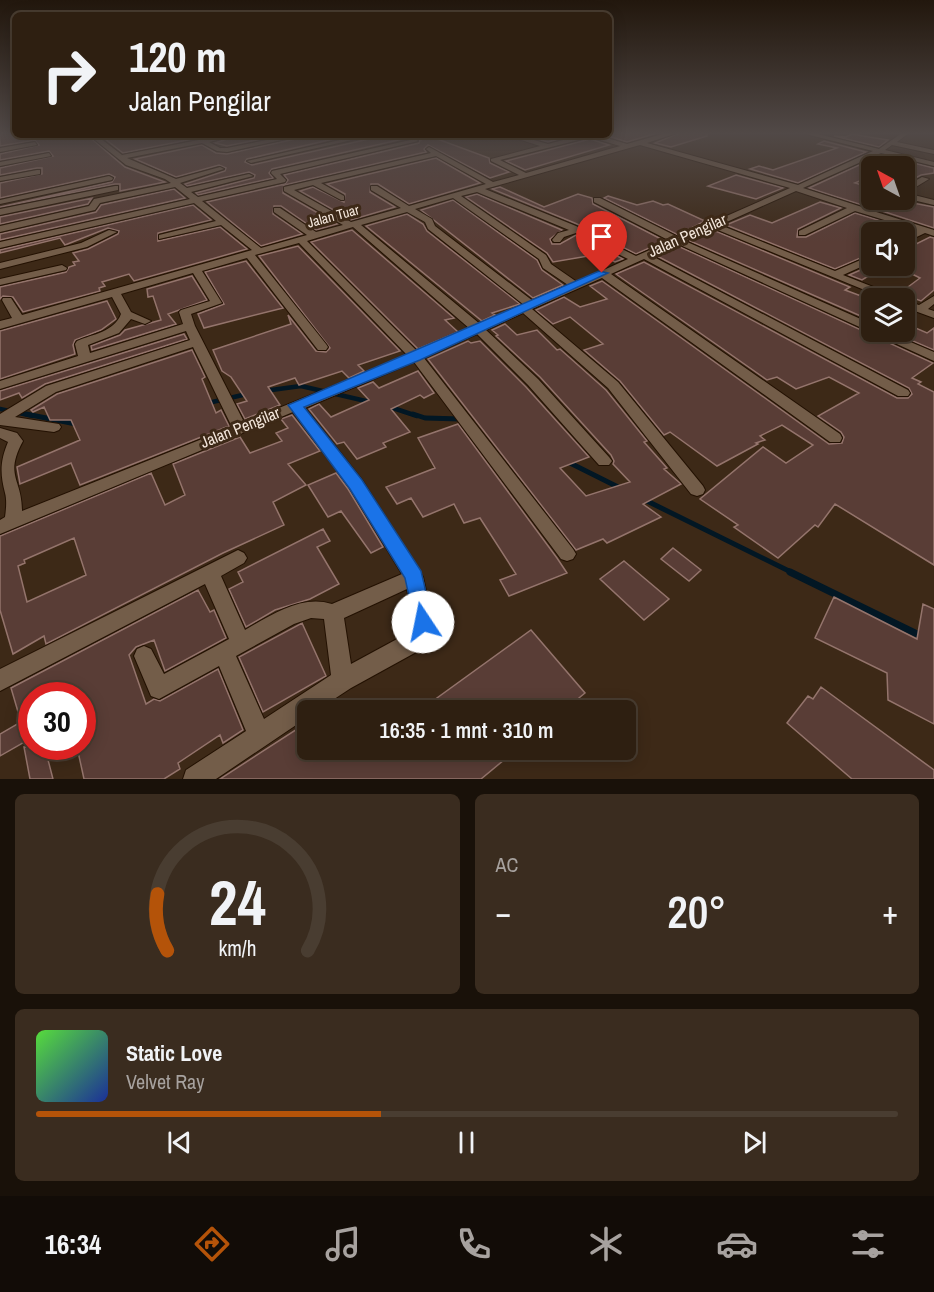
<!DOCTYPE html>
<html lang="id">
<meta charset="utf-8">
<style>
body{margin:0;font-family:"Archivo Narrow",sans-serif;background:#3a2c1f;color:#f1f3f6;height:100vh;display:flex;flex-direction:column;font-size:22px;white-space:nowrap}
*{box-sizing:border-box;margin:0}
p{font-size:20px;color:#a7a29f}
.icon{flex:none;width:33px;height:33px;fill:none;stroke:currentColor;stroke-width:2;stroke-linecap:round;stroke-linejoin:round}
.map{position:relative;height:779px;overflow:hidden}
.sheet{display:flex;flex-direction:column;gap:15px;padding:15px;background:#191109;flex:1}
.sheet>*{flex:none}
.guide{position:absolute;left:12px;top:12px;width:600px;height:126px;border-radius:9px;box-shadow:0 3px 15px #0003,0 0 0 2px #493d31;background:#2e1f11;color:#f1f3f6;overflow:hidden}
.needle{width:39px;rotate:320deg}
.controls{position:absolute;left:861px;top:156px;display:grid;gap:12px}
.controls a{display:grid;place-items:center;width:54px;height:54px;border-radius:9px;background:#2e1f11;box-shadow:0 3px 15px #0003,0 0 0 2px #493d31;font-size:30px}
.speed{position:absolute;left:18px;top:682px;display:flex;gap:12px;font-size:30px;font-weight:700;text-align:center}
.speed>*{display:grid;place-content:center;width:78px;height:78px;border-radius:50%;background:#2e1f11;box-shadow:0 3px 15px #0003,0 0 0 2px #493d31;line-height:1}
.speed .limit{border:9px solid #d22;background:#fff;color:#111}
.pin{position:absolute;display:grid;place-items:center;width:51px;height:51px;color:#fff;margin:-62px -26px;border-radius:50% 50% 50% 0;rotate:-45deg;box-shadow:0 0 6px #0007}
.pin .icon{rotate:45deg}
.me{position:absolute;width:66px;margin:-33px;rotate:349deg;stroke-linejoin:round;filter:drop-shadow(0 0 4px #0008)}
.turn{display:flex;align-items:center;gap:21px;height:126px;padding:0 18px;font-size:27px}
.turn .icon{width:78px;height:78px;stroke-width:2.5}
.turn b{display:block;font-size:42px;line-height:51px}
.big{font-size:45px;font-weight:600;line-height:1.1}
.sheet .card{flex:1;display:flex;flex-direction:column;justify-content:center;gap:9px;min-width:0;padding:0 21px;border-radius:9px;background:#3a2c1f}
.sheet .dial{align-items:center;gap:0}
.dial svg{height:156px;overflow:visible;fill:none;stroke:#493d31;stroke-width:7;stroke-linecap:round;text-anchor:middle}
.dial text{fill:#f1f3f6;stroke:none}
.song{display:flex;align-items:center;gap:18px}
.cover{width:72px;height:72px;border-radius:9px;background:linear-gradient(135deg,hsl(110 70% 55%),hsl(230 70% 35%))}
.played{height:6px;border-radius:3px;background:linear-gradient(90deg,#b45309 40%,#493d31 40%)}
.keys{display:flex;justify-content:space-around;direction:ltr}
.heat{display:flex;justify-content:space-between;align-items:center;font-size:33px;direction:ltr}
.sheet .tiles{flex:1;display:grid;gap:15px;grid-template-columns:1fr 1fr}
.card:last-child{grid-column:span 2}
.trip{position:absolute;left:297px;top:700px;width:339px;height:60px;border-radius:9px;background:#2e1f11;box-shadow:0 3px 15px #0003,0 0 0 2px #493d31;font-weight:600;line-height:60px;text-align:center}
.menu{display:flex;height:96px;justify-content:space-around;align-items:center;background:#120c07;color:#a7a29f}
.menu .icon{width:42px;height:42px}
.menu .selected{color:#b45309}
.menu b{font-size:27px;color:#f1f3f6}
.map>svg:first-child{display:block}
.lines{fill:none;stroke-linecap:round;stroke-linejoin:round}
.stream-far2{stroke:#021724;stroke-width:4.5}
.stream-far1{stroke:#021724;stroke-width:5}
.stream{stroke:#021724;stroke-width:7}
.building{fill:#593d36;stroke:#94746c;stroke-width:1.5;fill-rule:evenodd}
.minor-casing{stroke:#231102;stroke-width:2}
.minor{fill:#735d49;fill-rule:evenodd}
.route{fill:#1a73e8;stroke:#114b97;stroke-width:1.5}
.labels{text-anchor:middle;dominant-baseline:central;stroke-width:6;stroke-linejoin:round;paint-order:stroke}
.far-street-label{font-size:14px;fill:#f4e7dc;stroke:#3d2917}
.street-label{font-size:16px;fill:#f4e7dc;stroke:#3d2917}
</style>
<div class="map">
<svg width="934" height="779" viewBox="0 0 934 779">
<rect width="100%" height="100%" fill="#3d2917"/>
<g class="lines">
<!-- stream-far2 -->
<path class="stream-far2" d="M264,391L301,386L370,402
M208,403L247,394
M387,406L417,416
M0,409L33,416"/>
<!-- stream-far1 -->
<path class="stream-far1" d="M26,414L76,424
M413,414L425,418L461,419
M568,462L622,489
M643,499L793,573"/>
<!-- stream -->
<path class="stream" d="M790,572L921,636"/>
</g>
<!-- building -->
<path class="building" d="M0,133L87,135L125,167L165,182L120,191V184H115L0,207L112,182L115,177L109,174L0,198V183L42,174V168H37L0,175V168L53,156L49,151L0,160V154L39,145L35,140L0,146Z
M609,133H657L627,142L605,135Z
M679,133H707V136L671,147L655,143Z
M852,134L869,137L888,140L879,147L834,136L846,137Z
M100,135H212L123,153Z
M239,135H281L227,146L215,143Z
M296,135H323L333,139L247,159L245,162L252,165L387,135L407,138L272,169L269,173L273,178L198,195L196,193L254,178L255,175L249,172L187,186L185,184L225,171L226,168L219,165L176,177L135,159L202,145L216,153L227,154L295,139Z
M524,135H573L548,142Z
M432,137L489,158L490,163L509,172L490,178L428,145L424,149L426,152L284,185L283,193L337,224L316,230L281,206H274L273,214L302,234L261,246L207,202L285,184L288,180L284,175L419,143L420,140Z
M590,139L609,145L525,170L506,161Z
M824,141L866,152L798,183L750,169L759,166L773,170L837,148L818,144Z
M881,155L934,168V173L921,175L910,181L904,180V163L895,166H872V176L855,183L872,188L873,202L865,206L809,188Z
M436,158L480,183L409,204L378,184H371L370,192L395,207L351,220L300,191L313,187L344,202L345,194L327,184Z
M736,175L783,188L756,199L708,186Z
M500,187L544,207L578,194L592,198L593,204L665,241L636,254L577,224L492,189Z
M174,189L185,198L0,240V234L96,212L101,205Z
M477,194L562,230L550,239L552,244H560L576,235L623,259L615,262L600,254L553,262L547,253L466,197Z
M608,196L637,205L653,201L663,205L668,204L705,221L678,235L604,198Z
M92,198L88,204L0,224V217Z
M453,200L537,260L542,270L563,285L533,298L421,210Z
M897,200L934,207V228L879,210Z
M820,202L841,208L798,229L797,237H806L855,213L911,230L872,232V253L835,269L726,225L750,215L772,223Z
M193,205L211,220L158,233V241L220,227L247,249L134,281L129,274L102,282L105,286L99,288L100,291L23,312L13,297L3,296L0,299V287L66,272L69,267L75,265L73,262L79,261L73,253L88,249L118,234L119,231L108,228L65,245L60,238L0,253V250Z
M407,214L423,224L427,231L520,304L492,313L495,315L482,321L366,226Z
M352,230L454,318L445,320L458,332L418,349L311,242Z
M713,230L850,287L845,290L872,300V321L690,241Z
M930,237L934,238V290L921,301L900,293L920,278L904,270V250Z
M298,246L400,351L358,365L364,371L349,378L342,371L299,385L295,378L268,387L280,405L245,419L237,404L247,401L231,377L222,371L213,350L291,324L288,315L316,351L326,352L330,348L259,256Z
M678,246L933,363L912,378L921,382L918,384L934,392V565L835,504L818,527L815,525L778,558L734,527L738,525L700,499L763,447L786,463L813,445L782,425L760,436L765,440L756,443L758,444L717,466L670,432L664,435L620,381L584,350L603,344L570,317L553,324L536,310L564,297L580,307L607,299L590,286L602,281L829,444L842,443L844,437L841,432L818,416L859,393L829,377L796,389L777,377L767,380L616,274L644,262L897,398H908L912,394L909,388L657,256Z
M246,261L283,308L204,328L198,314L224,304L205,272Z
M872,265L885,266L862,280L849,275Z
M192,276L207,300L168,314L176,324L92,350L91,346L120,335L125,330L161,320L153,296L148,297L147,289Z
M107,301L116,319L101,330L75,340L73,345L75,354L0,379V331Z
M904,323L927,333L934,328V350L892,332H904Z
M505,324L517,335L537,330L557,350L560,349L606,390L647,441L644,442L667,468L664,469L681,484L643,504L661,517L607,543L603,539L576,550L428,359L468,341L471,343L480,341L526,387L589,457L560,468L586,496L630,482L613,464L614,461L611,455L540,377L496,336L498,335L492,330Z
M184,334L187,339L45,384L22,398L19,393L0,400V391Z
M192,350L205,377L202,379L216,413L221,410L229,426L80,485L71,463L20,484L17,467L80,440L71,420H50L44,407L33,412L31,410L57,394Z
M418,371L434,393L424,398L420,395L391,409L410,432L383,443L386,447L357,459L344,442L337,444L309,409L319,404L331,417L369,400L358,388L373,382L379,388Z
M292,415L320,451L288,464L306,485L273,502L284,525L223,553L46,644L44,636L13,654L0,610V536L151,473L165,505L185,495L173,464L240,437L250,453L282,441L276,433L288,428L281,419ZM74,538L86,575L27,602L18,566L25,563L24,560Z
M458,424L557,558L567,573L509,596L500,580L516,574L480,518L464,523L454,504L423,517L411,498L397,504L386,487L435,468L418,438Z
M336,473L348,489L383,547L371,553L341,511L328,517L308,485Z
M323,529L330,541L317,547L339,584L310,599L275,610L246,627L229,589L243,582L238,572Z
M673,548L701,570L689,581L661,559Z
M624,561L669,599L644,620L600,579Z
M198,590L210,612L214,610L226,638L165,671L154,640L136,647L129,655L146,704L154,699L160,701L218,669L243,730L223,743L220,735L178,763L180,769L164,779H84L77,747H82V696H32V747H62L47,756L53,779H30L24,747H28L26,741L0,756V734L21,722L11,688Z
M834,597L917,639L923,604L934,609V724L888,700L887,673L815,638Z
M302,623L326,676L263,712L239,657Z
M531,630L585,693L563,711H419Z
M821,687L934,770V779H852L787,723L808,696L813,699Z
M308,722V750H516L481,779H220Z"/>
<g class="lines">
<defs>
<path id="minor" d="M666,133H677L647,143L798,185L873,151L802,133H814L879,149L902,133H909L897,142L934,150V154L892,145L885,150L934,162V166L881,153L803,188L865,208L882,200H892L873,211L934,230V236L925,233L904,243V236L917,230L855,211L805,235H799V231L847,208L796,191L720,225L835,271L872,255V262L843,275L896,296L897,298H884L713,228L685,241L872,324V332H887L934,352V361L678,244L652,256L908,390L910,393L908,396H898L644,259L611,274L840,434L842,438L840,442H830L602,278L532,309L618,382L703,486L705,490L703,494L697,496L691,494L608,388L523,313L486,330L538,379L609,457L612,461L609,465H599L528,385L477,334L424,358L573,549L576,554L573,559L567,561L561,559L414,362L305,408L362,480L423,577L433,622L425,645L420,650L351,688L316,711H308V717L216,779H183L186,770L246,731L219,666L159,699L151,696L134,656L137,649L144,646L151,649L164,674L229,639L205,584L0,691V669L238,550L244,553L247,558L244,563L221,576L245,630C271,615 302,594 332,604L402,574L350,488L293,412L0,534V520L5,517C6,510 7,500 5,493C0,474 0,461 8,442L0,438V428L17,433L23,441C4,476 22,478 22,511L232,427L193,347L56,392L15,417L59,424L61,427L59,430L54,432L0,425V414L46,386L190,340L186,331L0,389V381L78,356L75,344L77,341C93,334 114,332 121,314L112,297L0,329V321L12,318L2,300L3,298H11L22,315L252,250L221,225L159,239V235L216,221L194,203L0,248V242L190,199L175,187L100,203L95,210L0,232V226L89,206L94,199L171,183L165,179L126,165L89,135H96L122,155L224,135H237L209,142L220,148H227L292,135L295,137L227,152L217,151L202,143L127,158L176,179L220,167L224,169L180,183L187,188L249,174L253,176L191,192L198,197L277,179L271,173L272,171L415,139L418,141L280,174L286,180L285,182L202,201L261,248L307,235L274,212V208H280L316,232L343,225L284,191V187L431,153L426,149L429,147L493,182L519,175L491,161V159L540,146L506,135H516L548,144L582,135H597L627,144ZM590,137L620,146L526,173L500,160ZM640,145L790,188L713,222H707L706,225L678,237L600,198H594V202L670,241L636,256L576,226L485,189ZM436,156L486,184L409,206L377,186H371V190L401,208L351,222L294,190L313,185L341,200H344V196L321,183ZM477,192L569,230L558,233L552,240L554,242H560L564,237L576,233L628,259L577,282L551,264L546,255L461,196ZM453,198L539,259L543,268L568,285L533,301L435,226L432,219L415,209ZM407,212L425,222L428,229L524,305L480,324L361,225ZM353,227L470,329L418,352L307,241ZM299,243L408,356L244,422L195,326L191,314L222,303L202,271L247,258L318,350H326L328,347L326,344L255,255ZM193,273L210,301L181,310L179,312L183,324L90,353L88,345L119,333L131,319L145,324L151,321L131,312L121,294ZM407,589L413,622L410,632L351,664L344,618ZM311,618L324,619L331,675L264,719L236,656L294,624Z
M362,135H374L251,163L247,161Z
M35,142L37,145L0,152V148Z
M49,153L51,156L0,166V162Z
M37,170H40V174L0,181V177Z
M109,176L113,178L112,180L0,204V200Z
M922,177L929,179L906,193L934,200V205L904,198V187Z
M115,186H118V190L0,215V209Z
M109,230L117,232L87,247L0,269V263L81,243Z
M62,265L67,268L66,270L0,285V279Z
M934,296V304L928,309L934,311V318L904,307V300L919,305Z"/>
</defs>
<!-- minor casing -->
<use href="#minor" class="minor-casing"/>
<!-- minor -->
<use href="#minor" class="minor"/>
</g>
<!-- sky -->
<linearGradient id="sky" x2="0" y2="1"><stop stop-color="#22170d"/><stop offset="0.55" stop-color="#514947"/><stop offset="1" stop-color="#514947" stop-opacity="0"/></linearGradient>
<rect width="934" height="242" fill="url(#sky)"/>
<!-- route -->
<path class="route" d="M599,271L608,273L420,360L304,407L362,480L421,571L433,622L430,628L423,631L416,628L405,578L350,489L288,405Z"/>
<g class="labels">
<!-- far-street labels -->
<g class="far-street-label">
<text transform="translate(333 216) rotate(-15)">Jalan Tuar</text>
</g>
<!-- street labels -->
<g class="street-label">
<text transform="translate(687 235) rotate(-24)">Jalan Pengilar</text>
<text transform="translate(240 427) rotate(-22)">Jalan Pengilar</text>
</g>
</g>
</svg>
<div class="controls">
<a><svg class="needle" viewBox="-14 -14 28 28"><path d="M0-13l5 13h-10z" fill="#e53935"/><path d="M0 13l5-13h-10z" fill="#a7a29f"/></svg></a>
<a><svg class="icon" aria-label="sound" viewBox="0 0 24 24"><path d="M4 9h4l5-4v14l-5-4H4zM17 9q2 3 0 6"/></svg></a>
<a><svg class="icon" aria-label="layers" viewBox="0 0 24 24"><path d="M12 4l9 5-9 5-9-5zM3 14l9 5 9-5"/></svg></a>
</div>
<div class="speed"><div class="limit">30</div></div>
<div class="pin" style="left:602px;top:273px;background:#d93025"><svg class="icon" aria-label="arrive" viewBox="0 0 24 24"><path d="M6 21V4h12l-3 4 3 4H6"/></svg></div>
<svg class="me" style="left:423px;top:622px" viewBox="-20 -20 40 40"><circle r="19" fill="#fff"/><path d="M0-13L10 11 0 6-10 11z" fill="#1a73e8"/></svg>
<div class="trip">16:35 · 1 mnt · 310 m</div>
<div class="guide">
<div class="turn"><svg class="icon" aria-label="right" viewBox="0 0 24 24"><path d="M7 20v-9h11M14 6l5 5-5 5"/></svg><div><b>120 m</b>Jalan Pengilar</div></div>
</div>
</div>
<section class="sheet">
<div class="tiles">
<div class="card dial"><svg viewBox="0 0 100 80">
<path d="M14 69A42 42 0 1 1 86 69"/>
<path d="M14 69A42 42 0 0 1 9 40" stroke="#b45309"/>
<text x="50" y="56" font-size="32" font-weight="700">24</text>
<text x="50" y="72" font-size="11">km/h</text>
</svg></div>
<div class="card"><p>AC</p>
<div class="heat"><a>−</a><b class="big">20°</b><a>+</a></div>
</div>
<div class="card">
<div class="song"><i class="cover"></i><div><b>Static Love</b><p>Velvet Ray</p></div></div>
<div class="played"></div>
<div class="keys"><svg class="icon" aria-label="previous" viewBox="0 0 24 24"><path d="M18 5L8 12l10 7zM5 5v14"/></svg><svg class="icon" aria-label="pause" viewBox="0 0 24 24"><path d="M8 5v14M16 5v14"/></svg><svg class="icon" aria-label="next" viewBox="0 0 24 24"><path d="M6 5l10 7-10 7zM19 5v14"/></svg></div>
</div>
</div>
</section>
<nav class="menu">
<b>16:34</b>
<svg class="icon selected" aria-label="directions" viewBox="0 0 24 24"><path d="M12 3l9 9-9 9-9-9zM9 14v-3h6M13 9l2 2-2 2"/></svg>
<svg class="icon" aria-label="music" viewBox="0 0 24 24"><path d="M9 18V5l10-2v13"/><circle cx="6" cy="18" r="3"/><circle cx="16" cy="16" r="3"/></svg>
<svg class="icon" aria-label="phone" viewBox="0 0 24 24"><path d="M5 4h4l2 5-3 2q2 4 5 5l2-3 5 2v4C11 20 4 13 5 4z"/></svg>
<svg class="icon" aria-label="climate" viewBox="0 0 24 24"><path d="M12 3v18M4 7l16 10M4 17L20 7"/></svg>
<svg class="icon" aria-label="car" viewBox="0 0 24 24"><path d="M5 17H2v-5l4-1 3-4h7l3 4 3 1v5h-3M9 17h6M6 11h13"/><circle cx="7" cy="17" r="2"/><circle cx="17" cy="17" r="2"/></svg>
<svg class="icon" aria-label="filters" viewBox="0 0 24 24"><path d="M4 7h16M4 17h16"/><circle cx="9" cy="7" r="2"/><circle cx="15" cy="17" r="2"/></svg>
</nav>
